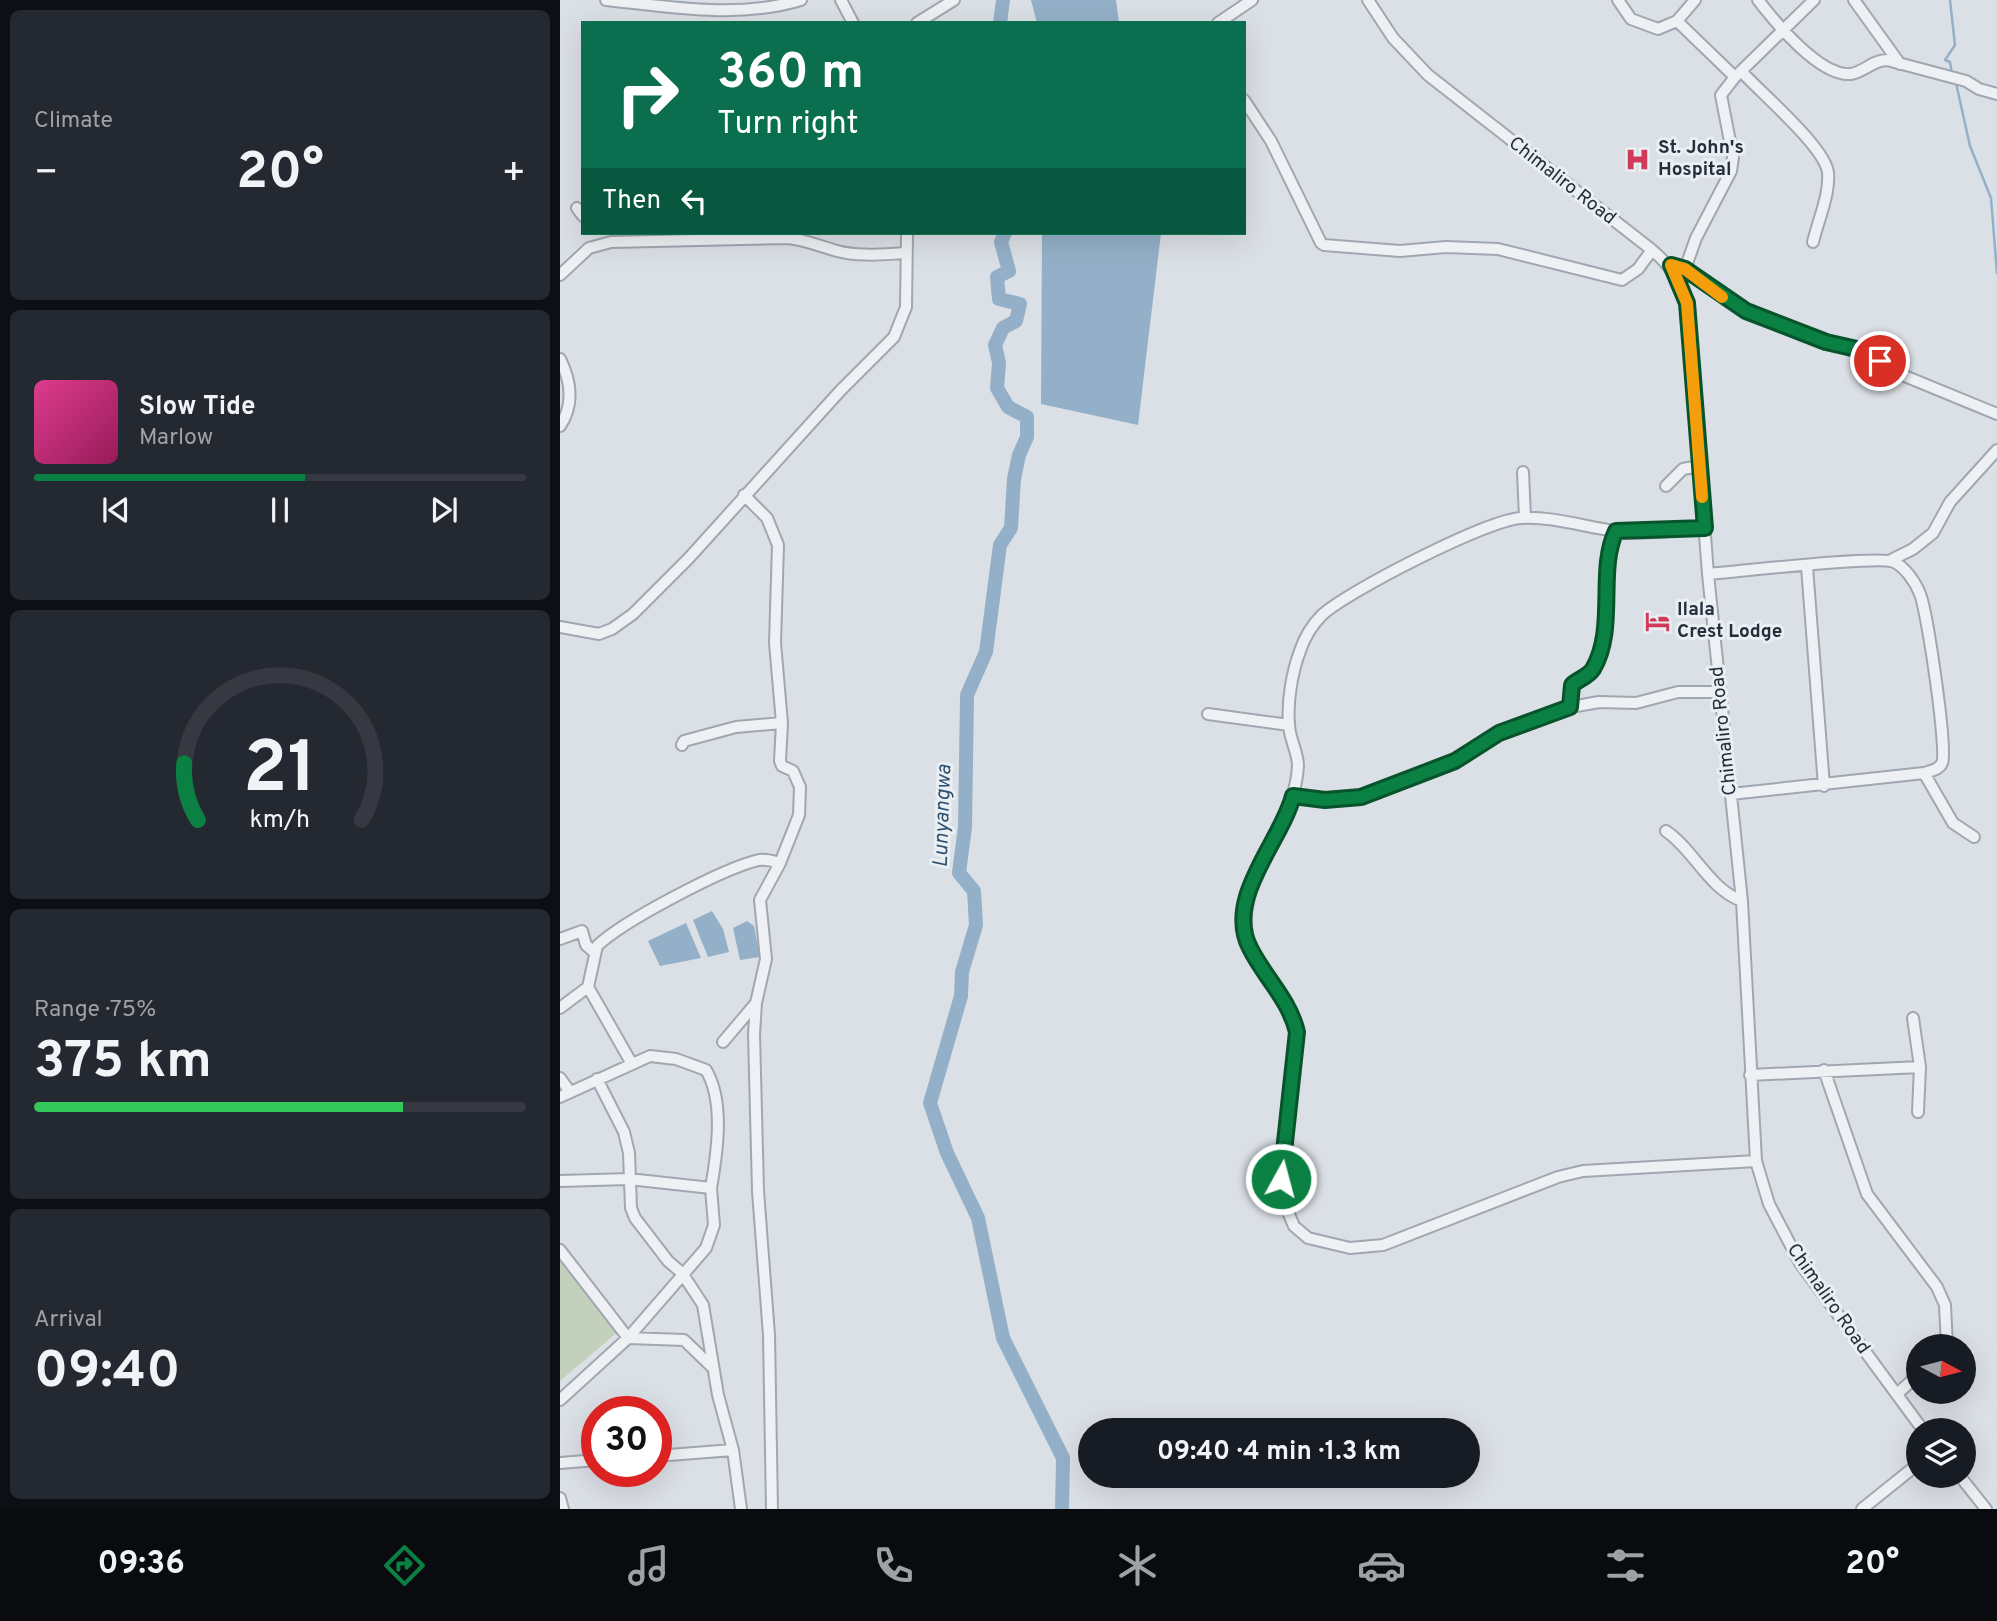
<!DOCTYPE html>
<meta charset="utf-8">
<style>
body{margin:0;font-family:Overpass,sans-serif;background:#242831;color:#f1f3f6;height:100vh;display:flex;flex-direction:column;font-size:26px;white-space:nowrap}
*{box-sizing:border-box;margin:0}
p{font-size:23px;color:#9ea1a6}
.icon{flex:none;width:38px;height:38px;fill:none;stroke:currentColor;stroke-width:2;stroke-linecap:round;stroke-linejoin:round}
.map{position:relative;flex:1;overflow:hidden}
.side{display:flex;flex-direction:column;gap:10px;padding:10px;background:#0d0f14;width:560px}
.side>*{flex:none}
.guide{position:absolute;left:21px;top:21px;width:665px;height:214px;border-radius:0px;box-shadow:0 7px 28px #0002;background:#0b6e4f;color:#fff;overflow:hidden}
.needle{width:46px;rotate:97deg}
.tools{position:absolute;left:1346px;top:1334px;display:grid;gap:14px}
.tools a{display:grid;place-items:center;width:70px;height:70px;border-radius:50%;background:#171b24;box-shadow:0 7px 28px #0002;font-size:35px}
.speed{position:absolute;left:21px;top:1396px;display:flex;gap:14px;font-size:35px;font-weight:700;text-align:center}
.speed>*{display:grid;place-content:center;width:91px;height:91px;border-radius:50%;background:#171b24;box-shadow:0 7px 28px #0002;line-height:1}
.speed .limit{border:10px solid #d22;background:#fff;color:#111}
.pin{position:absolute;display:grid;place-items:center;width:60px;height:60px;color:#fff;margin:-30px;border:4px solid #fff;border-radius:50%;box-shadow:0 2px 7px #0007}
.me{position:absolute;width:77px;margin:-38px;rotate:7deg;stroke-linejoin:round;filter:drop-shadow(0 0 5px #0008)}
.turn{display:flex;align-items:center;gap:24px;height:147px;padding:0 21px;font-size:32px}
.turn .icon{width:91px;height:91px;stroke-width:2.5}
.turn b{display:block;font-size:49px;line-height:60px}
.then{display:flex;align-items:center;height:66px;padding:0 21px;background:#0003;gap:14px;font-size:26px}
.big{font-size:52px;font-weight:700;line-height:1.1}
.side .widget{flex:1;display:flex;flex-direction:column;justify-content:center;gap:10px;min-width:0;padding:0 24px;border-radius:10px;background:#242831}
.side .dial{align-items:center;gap:0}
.dial svg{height:182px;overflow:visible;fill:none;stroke:#363941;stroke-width:7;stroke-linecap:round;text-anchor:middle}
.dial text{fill:#f1f3f6;stroke:none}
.song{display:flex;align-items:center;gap:21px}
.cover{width:84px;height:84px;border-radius:10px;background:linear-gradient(135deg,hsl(330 70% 55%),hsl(330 70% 35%))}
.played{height:7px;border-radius:4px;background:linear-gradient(90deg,#0b8043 55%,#363941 55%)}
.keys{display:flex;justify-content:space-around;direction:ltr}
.heat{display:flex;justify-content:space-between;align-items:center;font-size:38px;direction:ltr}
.charge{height:10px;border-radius:5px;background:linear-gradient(90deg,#34c759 75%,#363941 0)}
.trip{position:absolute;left:518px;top:1418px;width:402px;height:70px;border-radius:35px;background:#171b24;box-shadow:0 7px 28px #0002;font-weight:700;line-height:70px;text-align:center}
.tabs{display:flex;height:112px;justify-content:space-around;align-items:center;background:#090b0e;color:#9ea1a6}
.tabs .icon{width:49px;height:49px}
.tabs .active{color:#0b8043}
.tabs b{font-size:32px;color:#f1f3f6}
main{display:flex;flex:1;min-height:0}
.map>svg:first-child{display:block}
.green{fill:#c2d0bc}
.water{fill:#94b0c8}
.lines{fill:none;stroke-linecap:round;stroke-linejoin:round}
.stream{stroke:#94b0c8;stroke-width:2.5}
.river{stroke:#94b0c8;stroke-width:14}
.minor-casing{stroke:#a1a7b0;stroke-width:14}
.minor{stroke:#eef0f4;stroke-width:10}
.route-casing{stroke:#07532c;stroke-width:18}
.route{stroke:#0b8043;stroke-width:12}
.slow{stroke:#f59e0b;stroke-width:12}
.labels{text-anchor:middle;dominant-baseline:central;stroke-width:6;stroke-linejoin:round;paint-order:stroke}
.poi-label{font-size:19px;font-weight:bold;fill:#252f3c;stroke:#eaeff4;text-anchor:start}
.street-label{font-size:19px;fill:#252f3c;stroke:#eaeff4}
.water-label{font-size:21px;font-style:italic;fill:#2e5071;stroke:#eaeff4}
</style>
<main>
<section class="side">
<div class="widget"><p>Climate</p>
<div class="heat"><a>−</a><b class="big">20°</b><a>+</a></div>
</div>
<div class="widget">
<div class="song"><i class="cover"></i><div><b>Slow Tide</b><p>Marlow</p></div></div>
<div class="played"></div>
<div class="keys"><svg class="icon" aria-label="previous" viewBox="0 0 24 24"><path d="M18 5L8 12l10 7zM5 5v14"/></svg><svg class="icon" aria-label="pause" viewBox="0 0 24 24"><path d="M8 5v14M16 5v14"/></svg><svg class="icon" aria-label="next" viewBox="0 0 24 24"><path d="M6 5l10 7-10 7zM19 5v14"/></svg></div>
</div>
<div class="widget dial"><svg viewBox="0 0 100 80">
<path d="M14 69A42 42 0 1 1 86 69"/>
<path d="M14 69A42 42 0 0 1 8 44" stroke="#0b8043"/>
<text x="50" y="56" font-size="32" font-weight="700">21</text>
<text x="50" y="72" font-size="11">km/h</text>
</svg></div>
<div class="widget"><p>Range · 75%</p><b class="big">375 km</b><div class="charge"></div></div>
<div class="widget"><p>Arrival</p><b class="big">09:40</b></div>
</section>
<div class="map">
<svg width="1437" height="1509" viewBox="0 0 1437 1509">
<rect width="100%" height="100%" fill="#dbe0e6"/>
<!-- green -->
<path class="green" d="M0,1257L61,1329L0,1381Z"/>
<!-- water -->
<path class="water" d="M471,0H556L559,23H477Z
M482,233H601L578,425L481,404Z
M152,911L163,929L169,952L148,957L133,920Z
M187,921L194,926L200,957L180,960L173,928Z
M126,923L141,958L100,966L88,941Z"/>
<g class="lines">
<!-- stream -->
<path class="stream" d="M1390,0L1395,45L1385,60L1390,62L1392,73
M1396,83L1410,146L1431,198L1437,273"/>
<!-- river -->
<path class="river" d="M440,23L443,0
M445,233L441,242L449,271L437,277L439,299L460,304L456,321L443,328L435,345L439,363L437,388L448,407L467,417V437L459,455L454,479L451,528L440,545L426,652L407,695L405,827L399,873L414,891L416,925L402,972L401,996L370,1103L387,1153L418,1218L443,1338L503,1458L502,1509"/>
<defs>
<path id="minor" d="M46,0C110,7 178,19 241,0
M281,0L293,23
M808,0L833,38L868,75L1092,250C1111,266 1119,280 1127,303L1148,574L1182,901L1196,1161L1209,1204L1240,1263L1363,1430
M1058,0L1071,19L1098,29L1117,21L1135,0
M1198,0C1215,22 1260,77 1291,74C1304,72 1313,60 1327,60L1406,81L1419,89L1437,94
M1294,0L1340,64
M1117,21L1175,77
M357,23L394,0
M658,23L692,0
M1181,71C1200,92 1266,148 1268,173C1270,194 1258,221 1253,242
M684,100L711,141L761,243L764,245L840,251L886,247L938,249L1062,280L1078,269L1092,250
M17,208L23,216
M1111,265L1125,269L1186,311L1266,342L1312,354L1330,370L1437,414
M1125,269L1136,238L1171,171L1173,157L1161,95L1175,77L1254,0
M0,275L29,248L51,242L228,238C246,240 259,246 277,251C299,257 324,254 346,253
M0,359C11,381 14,405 0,426
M963,472L965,518
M1106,486L1123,469L1139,466
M184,495L207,518L218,545L215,643L222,723L220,761L222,766L233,771L240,787L239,815L220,863L200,900L206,959L196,1003L194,1034L198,1191L209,1335L212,1509
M1145,528C1116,530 1085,535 1055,531C1025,527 992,516 961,518C927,520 788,591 762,615C752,625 744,639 740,651C732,672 727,702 729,724C729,738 738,752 738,766C735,828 675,876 687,941C692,969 728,994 737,1032L721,1179L728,1212L734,1226L748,1238L790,1248L823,1245L998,1177L1023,1171L1196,1161
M1331,560L1353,549L1373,533L1390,502L1437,450
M1247,567L1264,786
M1148,574C1175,572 1319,555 1334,562C1345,567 1356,583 1360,594C1367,611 1388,751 1382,763C1379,770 1370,771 1364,773L1171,794
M0,627L39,634L52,629L73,614L129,558L280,391L334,337L346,307L347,233
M1010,707L1011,685C1018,679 1028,677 1033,669C1057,628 1037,571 1056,531
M648,714L729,725
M122,745L124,741L176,727L222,723
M1364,773L1393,823L1414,837
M733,796L765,800L801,798L895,761L938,733L1000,709L1039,702L1076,703L1118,692H1159
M1106,831C1134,850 1149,889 1182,901
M0,939L22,931L26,945L34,952
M0,1008L28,987
M163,1042L196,1003
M72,1064L28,987L37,946C63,921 164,868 199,860C207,859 213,861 220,863
M1264,1070L1307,1194L1377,1287L1385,1305L1387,1346
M1190,1075L1360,1067L1353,1018
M0,1078L10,1092
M37,1079L64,1132L69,1153L71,1208L75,1218L108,1261L122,1273L143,1305L158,1395L173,1450
M0,1097L90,1056L116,1059L146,1070C165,1102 157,1153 151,1188L69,1179L0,1181
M1358,1112L1360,1067
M0,1250L68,1338L146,1248L154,1225L151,1188
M1337,1394L1358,1375
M0,1400L68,1338L124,1340L152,1367
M96,1456L173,1450L181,1509
M0,1463L37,1460
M1399,1475L1426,1509
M0,1498L3,1509
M1302,1509L1358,1464"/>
</defs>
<!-- minor casing -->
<use href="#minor" class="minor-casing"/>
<!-- minor -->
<use href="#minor" class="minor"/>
</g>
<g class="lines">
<defs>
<path id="route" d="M721,1179L737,1032C729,999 705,978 690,948C664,898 721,842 733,796L765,800L801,797L895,761L939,733L1010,707L1012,685C1018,679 1028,677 1033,669C1057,628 1037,571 1056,531L1145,528L1127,303L1111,265L1125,269L1186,311L1266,342L1301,350L1320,361"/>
</defs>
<!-- route casing -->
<use href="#route" class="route-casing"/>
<!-- route -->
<use href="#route" class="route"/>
<!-- slow -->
<path class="slow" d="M1142,497L1127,303L1111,265L1125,269L1162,297"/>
</g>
<!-- icons -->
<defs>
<symbol id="hospital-bare" viewBox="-9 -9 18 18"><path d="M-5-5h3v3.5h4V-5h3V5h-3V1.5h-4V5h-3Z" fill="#d13a59" stroke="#eaeff4" stroke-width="2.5" paint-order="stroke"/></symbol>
<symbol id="hotel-bare" viewBox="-9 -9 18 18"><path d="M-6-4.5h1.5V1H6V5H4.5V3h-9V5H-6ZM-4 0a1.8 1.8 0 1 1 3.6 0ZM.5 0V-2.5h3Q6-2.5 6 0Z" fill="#d13a59" stroke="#eaeff4" stroke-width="2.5" paint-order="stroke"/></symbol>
</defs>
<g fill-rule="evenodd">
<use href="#hospital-bare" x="1060" y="142" width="35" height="35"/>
<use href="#hotel-bare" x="1080" y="604" width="35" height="35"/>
</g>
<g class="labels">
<!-- poi labels -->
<g class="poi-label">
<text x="1098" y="148">St. John's<tspan x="1098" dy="22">Hospital</tspan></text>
<text x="1117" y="610">Ilala<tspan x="1117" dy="22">Crest Lodge</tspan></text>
</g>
<!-- street labels -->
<g class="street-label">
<text transform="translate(1002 181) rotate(38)">Chimaliro Road</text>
<text transform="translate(1164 731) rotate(-96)">Chimaliro Road</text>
<text transform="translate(1268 1299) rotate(55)">Chimaliro Road</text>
</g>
<!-- water labels -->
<g class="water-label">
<text transform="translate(383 816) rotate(-88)">Lunyangwa</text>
</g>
</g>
</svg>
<div class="tools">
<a><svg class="needle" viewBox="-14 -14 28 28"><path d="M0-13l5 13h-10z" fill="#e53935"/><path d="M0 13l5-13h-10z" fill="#9ea1a6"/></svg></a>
<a><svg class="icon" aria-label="layers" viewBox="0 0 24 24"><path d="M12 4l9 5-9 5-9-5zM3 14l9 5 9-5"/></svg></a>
</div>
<div class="speed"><div class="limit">30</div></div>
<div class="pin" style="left:1320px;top:361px;background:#d93025"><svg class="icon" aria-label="arrive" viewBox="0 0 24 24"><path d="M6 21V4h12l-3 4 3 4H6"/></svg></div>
<svg class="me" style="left:721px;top:1179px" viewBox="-20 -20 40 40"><circle r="17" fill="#0b8043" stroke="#fff" stroke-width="3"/><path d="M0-11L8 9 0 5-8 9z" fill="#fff"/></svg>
<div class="trip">09:40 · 4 min · 1.3 km</div>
<div class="guide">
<div class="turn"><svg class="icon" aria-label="right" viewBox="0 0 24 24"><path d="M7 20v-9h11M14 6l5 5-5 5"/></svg><div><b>360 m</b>Turn right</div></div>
<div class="then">Then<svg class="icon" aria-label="left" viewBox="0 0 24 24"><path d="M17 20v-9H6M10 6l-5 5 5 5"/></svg></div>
</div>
</div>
</main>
<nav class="tabs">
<b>09:36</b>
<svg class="icon active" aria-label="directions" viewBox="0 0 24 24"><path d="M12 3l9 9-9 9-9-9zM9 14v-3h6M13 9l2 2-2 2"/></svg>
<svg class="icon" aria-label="music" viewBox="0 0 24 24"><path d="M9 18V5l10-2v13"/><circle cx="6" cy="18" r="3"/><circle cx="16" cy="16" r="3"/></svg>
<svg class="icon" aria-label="phone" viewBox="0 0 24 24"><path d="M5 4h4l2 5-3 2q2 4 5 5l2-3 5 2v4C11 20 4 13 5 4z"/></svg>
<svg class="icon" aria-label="climate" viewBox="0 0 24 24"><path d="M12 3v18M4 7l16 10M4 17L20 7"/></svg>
<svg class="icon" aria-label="car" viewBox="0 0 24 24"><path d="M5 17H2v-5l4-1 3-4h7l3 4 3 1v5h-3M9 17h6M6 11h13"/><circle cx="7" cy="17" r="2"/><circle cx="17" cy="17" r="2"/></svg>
<svg class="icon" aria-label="filters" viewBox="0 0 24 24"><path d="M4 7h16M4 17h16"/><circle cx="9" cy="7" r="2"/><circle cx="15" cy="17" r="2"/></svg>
<b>20°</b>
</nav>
